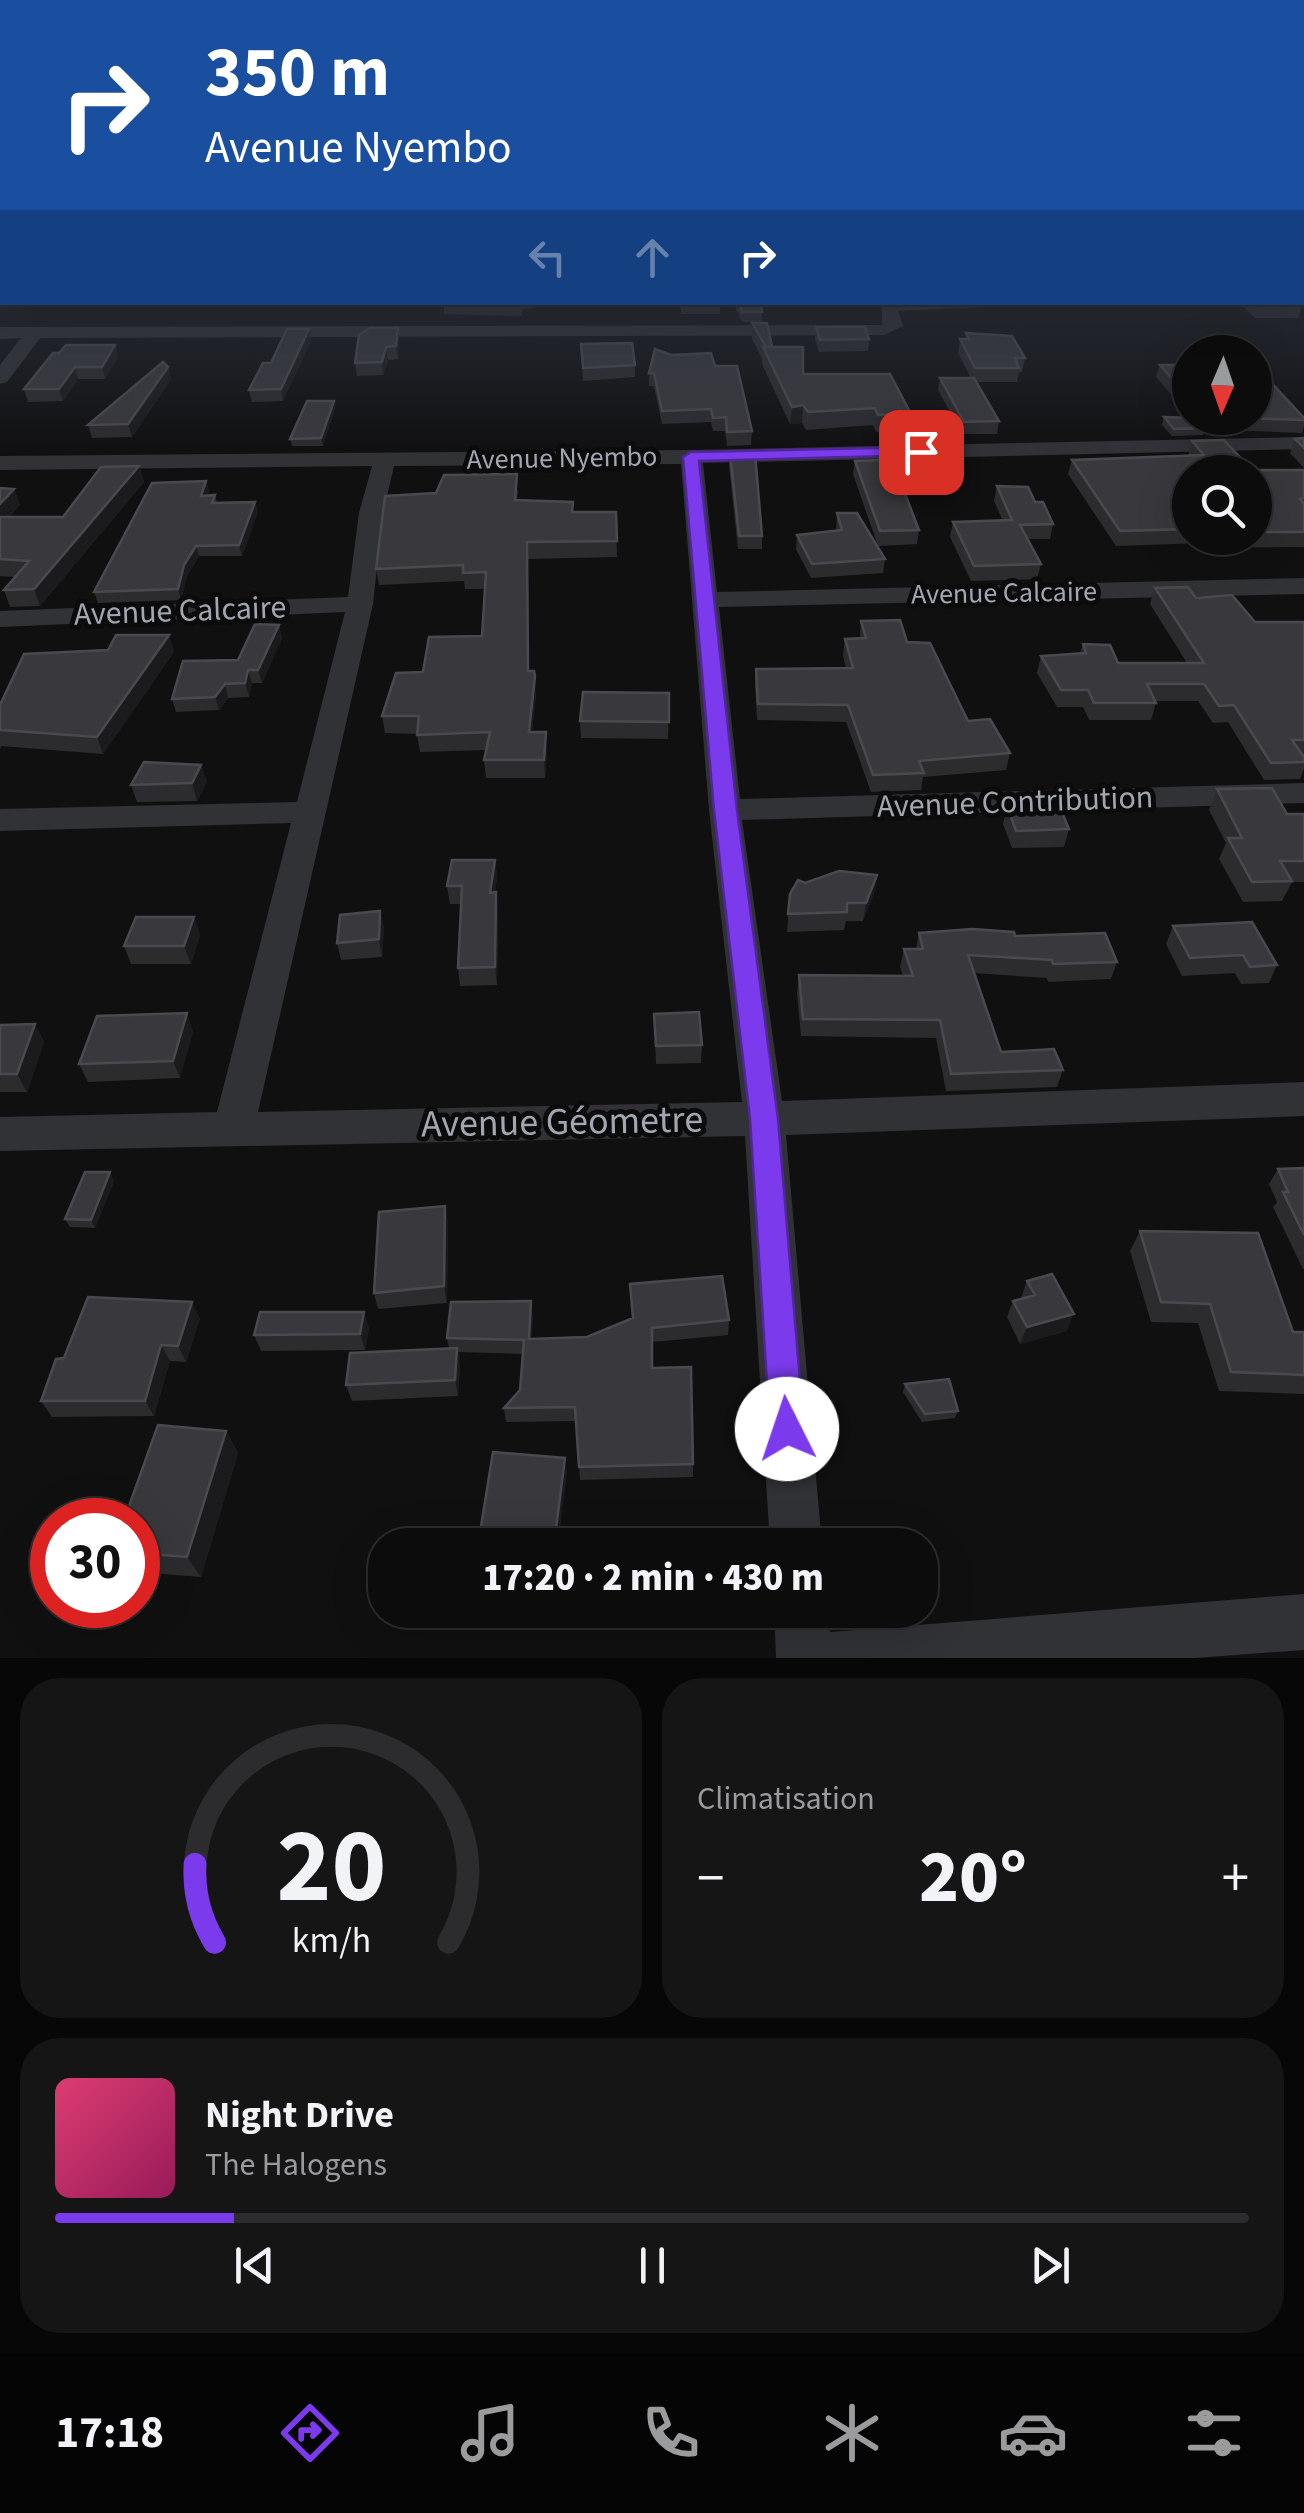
<!DOCTYPE html>
<html lang="fr">
<meta charset="utf-8">
<style>
body{margin:0;font-family:"Source Sans 3",sans-serif;background:#151516;color:#f1f3f6;height:100vh;display:flex;flex-direction:column;font-size:38px;white-space:nowrap}
*{box-sizing:border-box;margin:0}
p{font-size:32px;color:#9a9b9d}
.icon{flex:none;width:55px;height:55px;fill:none;stroke:currentColor;stroke-width:2;stroke-linecap:round;stroke-linejoin:round}
.map{position:relative;height:1658px;overflow:hidden}
.side{display:flex;flex-direction:column;gap:20px;padding:20px;background:#070707;flex:1}
.side>*{flex:none}
.top-card{position:absolute;left:0px;top:0px;width:1305px;height:305px;box-shadow:0 10px 40px #0002,0 0 0 2px #2c2c2e;background:#1a4fa0;color:#fff;overflow:hidden}
.needle{width:65px;rotate:182deg}
.controls{position:absolute;left:1172px;top:335px;display:grid;gap:20px}
.controls a{display:grid;place-items:center;width:100px;height:100px;border-radius:50%;background:#0c0c0d;box-shadow:0 10px 40px #0002,0 0 0 2px #2c2c2e;font-size:50px}
.speed{position:absolute;left:30px;top:1498px;display:flex;gap:20px;font-size:50px;font-weight:700;text-align:center}
.speed>*{display:grid;place-content:center;width:130px;height:130px;border-radius:50%;background:#0c0c0d;box-shadow:0 10px 40px #0002,0 0 0 2px #2c2c2e;line-height:1}
.speed .limit{border:15px solid #d22;background:#fff;color:#111}
.pin{position:absolute;display:grid;place-items:center;width:85px;height:85px;color:#fff;margin:-42px;border-radius:20px;box-shadow:0 5px 15px #0006}
.me{position:absolute;width:110px;margin:-55px;rotate:356deg;stroke-linejoin:round;filter:drop-shadow(0 0 8px #0008)}
.turn{display:flex;align-items:center;gap:35px;height:210px;padding:0 40px;font-size:45px}
.turn .icon{width:130px;height:130px;stroke-width:2.5}
.turn b{display:block;font-size:70px;line-height:85px}
.lanes{display:flex;align-items:center;height:95px;padding:0 40px;background:#0003;justify-content:center;gap:50px;direction:ltr}
.lanes .off{opacity:.35}
.big{font-size:75px;font-weight:800;line-height:1.1}
.side .tile{flex:1;display:flex;flex-direction:column;justify-content:center;gap:15px;min-width:0;padding:0 35px;border-radius:40px;background:#151516}
.side .dial{align-items:center;gap:0}
.dial svg{height:260px;overflow:visible;fill:none;stroke:#2c2c2e;stroke-width:7;stroke-linecap:round;text-anchor:middle}
.dial text{fill:#f1f3f6;stroke:none}
.song{display:flex;align-items:center;gap:30px}
.cover{width:120px;height:120px;border-radius:15px;background:linear-gradient(135deg,hsl(340 70% 55%),hsl(330 70% 35%))}
.played{height:10px;border-radius:5px;background:linear-gradient(90deg,#7c3aed 15%,#2c2c2e 15%)}
.keys{display:flex;justify-content:space-around;direction:ltr}
.heat{display:flex;justify-content:space-between;align-items:center;font-size:55px;direction:ltr}
.side .tiles{flex:1;display:grid;gap:20px;grid-template-columns:1fr 1fr}
.tile:last-child{grid-column:span 2}
.trip{position:absolute;left:368px;top:1528px;width:570px;height:100px;border-radius:40px;background:#0c0c0d;box-shadow:0 10px 40px #0002,0 0 0 2px #2c2c2e;font-weight:800;line-height:100px;text-align:center}
.tabs{display:flex;height:160px;justify-content:space-around;align-items:center;background:#050505;color:#9a9b9d}
.tabs .icon{width:70px;height:70px}
.tabs .active{color:#7c3aed}
.tabs b{font-size:45px;color:#f1f3f6}
.map>svg:first-child{display:block}
.lines{fill:none;stroke-linecap:round;stroke-linejoin:round}
.street{fill:#313236;fill-rule:evenodd}
.wall{fill:#2c2c2f;fill-rule:evenodd}
.shaded-wall{fill:#1b1b1d}
.building{fill:#39393d;stroke:#494a4f;stroke-width:2.5}
.route{fill:#7c3aed;stroke:#51269a;stroke-width:2.5}
.labels{text-anchor:middle;dominant-baseline:central;stroke-width:10;stroke-linejoin:round;paint-order:stroke}
.far-street-label{font-size:28px;fill:#a2a6b1;stroke:#0b0b0c}
.street-label{font-size:32px;fill:#a2a6b1;stroke:#0b0b0c}
.near-street-label{font-size:38px;fill:#a2a6b1;stroke:#0b0b0c}
</style>
<div class="map">
<svg width="1304" height="1658" viewBox="0 0 1304 1658">
<rect width="100%" height="100%" fill="#101011"/>
<g class="lines">
<!-- street -->
<path class="street" d="M2,228V238L0,239V229Z
M1302,275H1304V286H1302Z
M882,302H991L983,307L898,311L903,326L884,335L40,338L7,382L0,384V365L21,338L0,339V327L882,325Z
M1304,437V449L703,463L717,592L1304,578V594L719,607L740,799L1304,783V803L742,820L782,1101L1304,1082V1116L786,1135L822,1545H770L745,1136L0,1151V1117L217,1112L291,823L0,831V809L297,802L345,612L0,627V611L348,597L359,513L372,466L0,470V456L691,450ZM681,464L709,810L742,1102L258,1112L373,604L383,513L394,466Z
M1304,1594V1650L1195,1658H776L774,1610H828L830,1632Z"/>
</g>
<!-- wall -->
<path class="wall" d="M2,266V302H21L20,304H0V268Z
M444,302H538L536,308L522,309V316L444,314Z
M680,302H720V314H681Z
M733,302H761L762,322H742Z
M1239,302H1297L1302,306L1298,318H1255Z
M752,323L772,347L803,374L911,414L909,431L876,432L873,425L806,430L802,423L790,424L762,364V358L752,339Z
M816,327L869,339L868,351L819,352L815,339Z
M398,328L399,340L398,359L388,360L383,375L357,376L355,363Z
M309,329L311,341L283,401L252,402L249,390L271,363Z
M966,333L1025,358L1022,372H1019L1017,382H976L999,421L997,434H962L938,390L940,378H971L958,353L960,339H965Z
M581,344L635,365V377L583,381Z
M115,345L118,357L105,379H78L63,401L28,402L24,389Z
M1160,365H1190V416L1156,377Z
M715,366L752,431L751,445L727,446L725,431H713L711,422L662,424L654,386H649V373Z
M168,367L171,379L132,437L92,438L88,425Z
M334,401L335,408L323,446H292L290,439Z
M1164,417L1304,418V426L1302,433L1205,429L1203,435L1172,436L1162,425Z
M1304,438V468L1290,453L1295,439Z
M1192,441L1252,470H1304V547L1206,548L1204,543L1116,546L1068,474L1072,460L1188,456ZM1190,472H1255V538H1190Z
M730,454L762,536V549H738L729,466Z
M855,461L919,530L917,544L878,546L853,474Z
M139,466L144,482L40,606L10,607L4,590L15,577L0,576V488L14,489L20,505L9,517H63Z
M206,481L209,492L207,495H215L217,503L255,502L258,512L242,556H199L187,576L181,600L98,603L94,592Z
M997,486L1053,524L1050,539H1028L1041,564L1037,579L971,581L950,537L953,522L1003,521L994,501Z
M518,490L517,500L573,512H616L617,557L528,559L529,671L536,694L532,732L547,750L545,778H486L484,760L486,750L420,752L417,734L385,733L382,716L423,672L482,636L485,589H465L464,581L379,585L376,569Z
M837,513L885,559L883,573L811,578L796,549L797,535L836,530Z
M1155,588L1196,598L1255,622H1304V769L1300,779L1264,780L1228,722L1213,723L1198,701H1155L1156,703L1151,720H1089L1083,707H1057L1037,673L1041,656L1080,653L1083,644L1118,663H1187L1150,604Z
M861,621L907,642L968,721L1010,753L1006,770L923,777L921,790L871,792L846,722L757,720L755,685L756,669L846,668L843,655L845,639H860Z
M279,625L282,638L262,683H252L249,697L228,698L219,710L176,712L172,699L238,660Z
M169,635L174,652L103,754L1,746L0,749V705L108,650Z
M669,693L668,739L581,738L580,721Z
M201,765L207,782L197,801L137,802L131,785Z
M1217,789L1287,814H1304V882H1292L1282,901L1243,902L1219,859L1226,843L1209,810Z
M1007,806L1069,829L1064,847L1012,848L1003,824Z
M495,860L497,877L495,892L498,910L497,985L460,986L458,968L461,904H450L447,886Z
M877,875L874,893L863,921H846L844,930L787,932L790,894L805,883Z
M380,911L384,929L382,957L341,960L337,943Z
M194,917L200,935L191,964H131L124,946Z
M1173,926L1277,965L1269,983L1241,984L1235,973L1182,976L1166,944Z
M919,933L1015,936L1117,962L1111,979L1048,982L1047,978L974,973L1001,1052L1063,1070L1057,1087L946,1091L936,1038L801,1036L797,993L799,975L903,976L900,967L904,949H916Z
M654,1014L702,1045L701,1063L656,1064Z
M35,1024L44,1042L27,1092H0V1025Z
M193,1031L180,1078L88,1082L79,1064Z
M1304,1168V1269H1303L1273,1207L1277,1202L1269,1184L1278,1169Z
M114,1181L95,1228L70,1227L65,1219Z
M445,1206L448,1223L447,1303L378,1309L374,1293Z
M1140,1231L1293,1332H1304V1394L1219,1391L1198,1323L1151,1322L1130,1251Z
M1027,1281L1067,1331L1020,1344L1007,1317L1013,1301L1021,1298Z
M630,1284L729,1320L728,1335L652,1342V1368L693,1464V1477L580,1480L576,1421L506,1422L504,1408L520,1390L523,1354L458,1352L460,1364L458,1396L352,1401L346,1385L449,1348L447,1338L533,1316L531,1339L587,1337L632,1318Z
M200,1318L186,1362L170,1361L154,1416L52,1417L41,1401L64,1358Z
M369,1328L365,1350L261,1351L254,1335Z
M905,1384L958,1411L955,1418L922,1422L903,1392Z
M226,1431L238,1453L201,1577L138,1572V1520Z"/>
<!-- shaded-wall -->
<path class="shaded-wall" d="M398,328L399,340L398,359L396,346Z
M309,329L311,341L283,401L281,389Z
M115,345L118,357L105,379L102,367Z
M386,347L388,360L383,375L382,362Z
M75,367L78,379L63,401L59,389Z
M168,367L171,379L132,437L128,424Z
M334,401L335,408L323,446L321,438Z
M803,405L802,423L790,424L792,407Z
M139,466L144,482L40,606L34,589Z
M206,481L209,492L203,506L201,496Z
M14,489L20,505L0,526V504Z
M255,502L258,512L242,556L239,545Z
M527,542L528,559L529,688L528,671Z
M196,546L199,556L187,576L181,600L178,589L184,565Z
M279,625L282,638L262,683L258,670Z
M169,635L174,652L103,754L97,737Z
M248,670L252,683L249,697L245,683Z
M535,676L536,694L530,749L529,732Z
M225,684L228,698L219,710L215,697Z
M546,732L547,750L545,778L544,760Z
M201,765L207,782L197,801L192,783Z
M495,860L497,877L493,910L490,893Z
M877,875L874,893L863,921L866,903Z
M496,892L498,910L497,985L495,967Z
M380,911L384,929L382,957L379,939Z
M194,917L200,935L191,964L184,946Z
M187,1013L193,1031L180,1078L173,1061Z
M35,1024L44,1042L27,1092L17,1074Z
M110,1172L114,1181L95,1228L91,1220Z
M445,1206L448,1223L447,1303L444,1286Z
M531,1301L533,1316L530,1353L529,1339Z
M192,1302L200,1318L186,1362L178,1346Z
M364,1312L369,1328L365,1350L360,1334Z
M1074,1314L1067,1331L1020,1344L1027,1327Z
M161,1345L170,1361L154,1416L145,1401Z
M457,1348L460,1364L458,1396L455,1380Z
M226,1431L238,1453L201,1577L187,1557Z
M565,1458L567,1473L558,1545H554Z"/>
<!-- building -->
<path class="building" d="M2,266V294H0V268Z
M444,302H519L522,306L443,304Z
M681,302H720V304H682Z
M738,302H761L762,312H742Z
M1255,302H1297L1302,306H1259Z
M752,323H767L772,346L768,347H803V374H890L911,414L878,415L875,408L808,412L803,405L792,407L763,347H766Z
M816,327H865L869,339L820,340Z
M370,328H398L396,346L386,347L382,362L355,363L359,335Z
M287,329H309L281,389L249,390L263,363H271Z
M966,333L1012,336L1025,358H1015L1019,368H975L960,339H969Z
M632,343L635,365L583,368L581,344Z
M66,345H115L102,367H75L59,389H24L53,353H59Z
M655,349L671,355L711,353L715,366H737L752,431L727,432L726,417L713,418L711,409L662,411L654,373H649Z
M163,362L168,367L128,424L88,425Z
M1160,365H1190V399Z
M1255,365L1304,418V420L1241,418H1255Z
M940,378H974L999,421L964,422Z
M307,401H334L321,438L290,439Z
M1164,417L1196,418L1205,428L1174,429Z
M1304,438V448L1295,439Z
M1224,440L1252,470H1304V498L1300,499L1304,504V532H1255V472H1190V529L1120,531L1072,460L1204,455L1192,441Z
M755,453L762,536H739L730,454Z
M881,460L883,465H894L919,530L880,531L855,461Z
M139,466L34,589L4,590L29,561L0,559V517H63L101,467Z
M517,474L515,500L573,502L572,512H616L617,541L527,542L528,671H534L535,676L529,732H546L544,760H484L490,732L417,735L419,716H382L396,673L423,672L429,637L482,636L486,572L463,573V565L376,569L385,496L436,493L444,475Z
M206,481L201,496L215,495L212,503L255,502L239,545L196,546L184,565L178,589L94,592L152,483Z
M997,486L1028,487L1035,502H1043L1053,524L1020,525L1041,564L974,566L953,522L1012,520Z
M0,488L14,489L0,504Z
M837,513H857L885,559L812,564L797,535L842,530Z
M1188,587L1196,598L1232,595L1255,622H1304V740H1292L1304,757V762L1271,763L1234,705L1219,706L1204,684H1147L1156,703H1094L1088,690H1061L1041,656L1086,653L1083,644L1110,645L1118,663H1204L1155,588Z
M900,620L907,642L930,643L968,721L990,719L1010,753L919,761L924,773L873,775L848,705L758,704L756,669L853,668L845,639L866,638L861,621Z
M255,624L279,625L258,670H248L245,683L225,684L215,697L172,699L183,661L238,660Z
M116,635H169L97,737L0,730V705L24,654L108,650Z
M583,692L669,693V722L580,721Z
M144,762L201,765L192,783L131,785Z
M1272,788L1287,814H1304V861H1280L1292,881L1252,882L1228,838H1242L1217,789Z
M1059,805L1069,829L1016,831L1007,806Z
M452,860H495L490,893L496,892L495,967L458,968L462,886H447Z
M839,871L877,875L866,903H847V912L788,914L790,894L798,880L805,883Z
M380,911L379,939L337,943L340,915Z
M136,917H194L184,946H124Z
M1252,922L1277,965L1250,967L1243,955L1190,958L1173,926Z
M972,929L1014,932L1015,936L1105,933L1117,962L1053,964L1052,960L968,955L1001,1052L1054,1049L1063,1070L951,1074L940,1020L803,1019L799,975L913,976L904,949H923L919,933Z
M699,1012L702,1045L656,1046L654,1014Z
M187,1013L173,1061L79,1064L97,1016Z
M35,1024L17,1074H0V1025Z
M1304,1168V1235L1283,1192H1288L1278,1169Z
M85,1172H110L91,1220L65,1219Z
M445,1206L444,1286L374,1293L379,1212Z
M1140,1231L1258,1233L1293,1332H1304V1375L1231,1372L1210,1304L1161,1302Z
M1052,1274L1074,1314L1027,1327L1013,1301L1035,1295L1027,1281Z
M722,1276L729,1320L652,1328V1368L691,1367L693,1464L579,1467L575,1407L504,1408L520,1390L524,1340L447,1338L451,1302L531,1301L529,1339L587,1337L633,1318L630,1284Z
M88,1297L192,1302L178,1346L161,1345L145,1401H41L56,1359L64,1358Z
M260,1312H364L360,1334L254,1335Z
M457,1348L455,1380L346,1385L350,1353Z
M949,1379L958,1411L925,1414L905,1384Z
M158,1425L226,1431L187,1557L138,1553V1520H124Z
M493,1452L565,1458L554,1545H478Z"/>
<!-- sky -->
<linearGradient id="sky" x2="0" y2="1"><stop stop-color="#090909"/><stop offset="0.49" stop-color="#313743"/><stop offset="1" stop-color="#313743" stop-opacity="0"/></linearGradient>
<rect width="1304" height="454" fill="url(#sky)"/>
<!-- route -->
<path class="route" d="M921,447L926,449V455L699,461L737,810L778,1119L804,1429L799,1441L787,1446L775,1441L770,1429L750,1119L714,810L683,457L691,452Z"/>
<g class="labels">
<!-- far-street labels -->
<g class="far-street-label">
<text transform="translate(562 458) rotate(-1)">Avenue Nyembo</text>
<text transform="translate(1004 593) rotate(-1)">Avenue Calcaire</text>
</g>
<!-- street labels -->
<g class="street-label">
<text transform="translate(180 611) rotate(-2)">Avenue Calcaire</text>
<text transform="translate(1015 802) rotate(-2)">Avenue Contribution</text>
</g>
<!-- near-street labels -->
<g class="near-street-label">
<text transform="translate(562 1122) rotate(-1)">Avenue Géometre</text>
</g>
</g>
</svg>
<div class="controls">
<a><svg class="needle" viewBox="-14 -14 28 28"><path d="M0-13l5 13h-10z" fill="#e53935"/><path d="M0 13l5-13h-10z" fill="#9a9b9d"/></svg></a>
<a><svg class="icon" aria-label="search" viewBox="0 0 24 24"><circle cx="10" cy="10" r="6"/><path d="M15 15l6 6"/></svg></a>
</div>
<div class="speed"><div class="limit">30</div></div>
<div class="pin" style="left:921px;top:452px;background:#d93025"><svg class="icon" aria-label="arrive" viewBox="0 0 24 24"><path d="M6 21V4h12l-3 4 3 4H6"/></svg></div>
<svg class="me" style="left:787px;top:1429px" viewBox="-20 -20 40 40"><circle r="19" fill="#fff"/><path d="M0-13L10 11 0 6-10 11z" fill="#7c3aed"/></svg>
<div class="trip">17:20 · 2 min · 430 m</div>
<div class="top-card">
<div class="turn"><svg class="icon" aria-label="right" viewBox="0 0 24 24"><path d="M7 20v-9h11M14 6l5 5-5 5"/></svg><div><b>350 m</b>Avenue Nyembo</div></div>
<div class="lanes"><svg class="icon off" aria-label="left" viewBox="0 0 24 24"><path d="M17 20v-9H6M10 6l-5 5 5 5"/></svg><svg class="icon off" aria-label="ahead" viewBox="0 0 24 24"><path d="M12 20V5M6 11l6-6 6 6"/></svg><svg class="icon" aria-label="right" viewBox="0 0 24 24"><path d="M7 20v-9h11M14 6l5 5-5 5"/></svg></div>
</div>
</div>
<section class="side">
<div class="tiles">
<div class="tile dial"><svg viewBox="0 0 100 80">
<path d="M14 69A42 42 0 1 1 86 69"/>
<path d="M14 69A42 42 0 0 1 8 45" stroke="#7c3aed"/>
<text x="50" y="56" font-size="32" font-weight="700">20</text>
<text x="50" y="72" font-size="11">km/h</text>
</svg></div>
<div class="tile"><p>Climatisation</p>
<div class="heat"><a>−</a><b class="big">20°</b><a>+</a></div>
</div>
<div class="tile">
<div class="song"><i class="cover"></i><div><b>Night Drive</b><p>The Halogens</p></div></div>
<div class="played"></div>
<div class="keys"><svg class="icon" aria-label="previous" viewBox="0 0 24 24"><path d="M18 5L8 12l10 7zM5 5v14"/></svg><svg class="icon" aria-label="pause" viewBox="0 0 24 24"><path d="M8 5v14M16 5v14"/></svg><svg class="icon" aria-label="next" viewBox="0 0 24 24"><path d="M6 5l10 7-10 7zM19 5v14"/></svg></div>
</div>
</div>
</section>
<nav class="tabs">
<b>17:18</b>
<svg class="icon active" aria-label="directions" viewBox="0 0 24 24"><path d="M12 3l9 9-9 9-9-9zM9 14v-3h6M13 9l2 2-2 2"/></svg>
<svg class="icon" aria-label="music" viewBox="0 0 24 24"><path d="M9 18V5l10-2v13"/><circle cx="6" cy="18" r="3"/><circle cx="16" cy="16" r="3"/></svg>
<svg class="icon" aria-label="phone" viewBox="0 0 24 24"><path d="M5 4h4l2 5-3 2q2 4 5 5l2-3 5 2v4C11 20 4 13 5 4z"/></svg>
<svg class="icon" aria-label="climate" viewBox="0 0 24 24"><path d="M12 3v18M4 7l16 10M4 17L20 7"/></svg>
<svg class="icon" aria-label="car" viewBox="0 0 24 24"><path d="M5 17H2v-5l4-1 3-4h7l3 4 3 1v5h-3M9 17h6M6 11h13"/><circle cx="7" cy="17" r="2"/><circle cx="17" cy="17" r="2"/></svg>
<svg class="icon" aria-label="filters" viewBox="0 0 24 24"><path d="M4 7h16M4 17h16"/><circle cx="9" cy="7" r="2"/><circle cx="15" cy="17" r="2"/></svg>
</nav>
